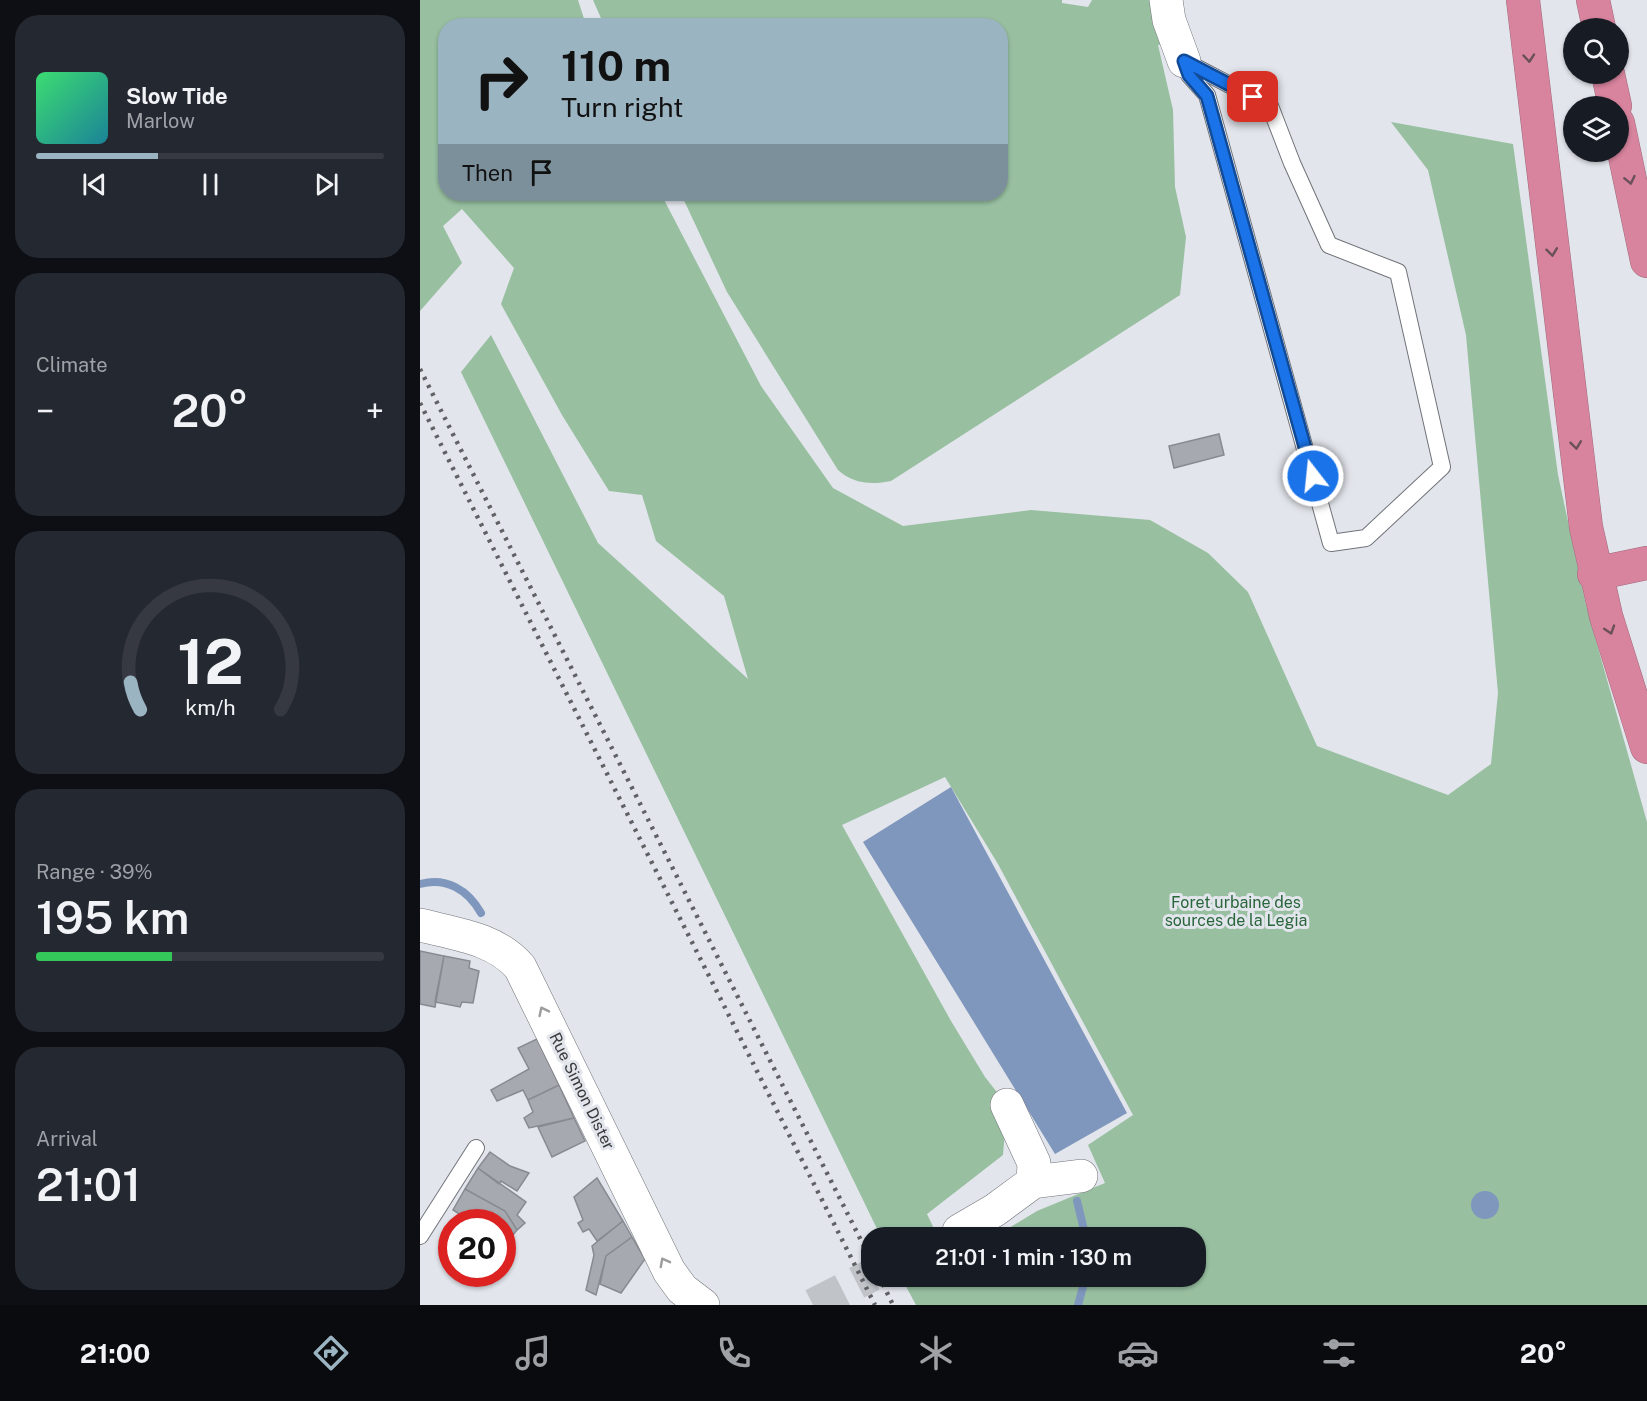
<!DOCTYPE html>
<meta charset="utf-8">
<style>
body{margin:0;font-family:"Public Sans",sans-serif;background:#242831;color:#f1f3f6;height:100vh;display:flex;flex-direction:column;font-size:22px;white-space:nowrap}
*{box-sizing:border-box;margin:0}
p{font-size:20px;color:#9ea1a6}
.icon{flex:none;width:33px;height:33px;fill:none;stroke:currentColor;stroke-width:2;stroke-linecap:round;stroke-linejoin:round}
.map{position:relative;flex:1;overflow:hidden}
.side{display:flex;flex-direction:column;gap:15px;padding:15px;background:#0d0f14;width:420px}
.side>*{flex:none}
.hud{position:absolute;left:18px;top:18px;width:570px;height:183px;border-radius:24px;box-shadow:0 2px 4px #0004;background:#9bb4c2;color:#111;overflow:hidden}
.buttons{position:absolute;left:1143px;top:18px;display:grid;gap:12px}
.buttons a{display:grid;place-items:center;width:66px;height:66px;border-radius:50%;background:#171b24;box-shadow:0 2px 4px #0004;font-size:30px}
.speed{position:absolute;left:18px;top:1209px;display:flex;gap:12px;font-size:30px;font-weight:700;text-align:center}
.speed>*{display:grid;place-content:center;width:78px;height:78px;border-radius:50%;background:#171b24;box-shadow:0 2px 4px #0004;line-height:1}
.speed .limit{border:9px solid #d22;background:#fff;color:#111}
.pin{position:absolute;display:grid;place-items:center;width:51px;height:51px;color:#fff;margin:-26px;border-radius:12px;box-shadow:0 3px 9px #0006}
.me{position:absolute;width:66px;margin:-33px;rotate:344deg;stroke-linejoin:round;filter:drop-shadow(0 0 4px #0008)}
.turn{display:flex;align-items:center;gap:21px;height:126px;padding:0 24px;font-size:27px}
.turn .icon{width:78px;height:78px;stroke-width:2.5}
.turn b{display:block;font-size:42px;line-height:51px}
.then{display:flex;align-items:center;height:57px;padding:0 24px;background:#0003;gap:12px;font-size:22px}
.big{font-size:45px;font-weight:600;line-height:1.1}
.side .card{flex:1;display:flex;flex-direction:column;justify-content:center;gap:9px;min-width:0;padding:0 21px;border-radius:24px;background:#242831}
.side .dial{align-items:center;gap:0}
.dial svg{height:156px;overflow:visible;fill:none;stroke:#363941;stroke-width:7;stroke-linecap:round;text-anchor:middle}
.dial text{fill:#f1f3f6;stroke:none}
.song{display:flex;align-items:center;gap:18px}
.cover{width:72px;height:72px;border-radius:9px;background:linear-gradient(135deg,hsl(140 70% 55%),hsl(190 70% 35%))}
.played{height:6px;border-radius:3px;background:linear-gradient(90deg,#9bb4c2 35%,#363941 35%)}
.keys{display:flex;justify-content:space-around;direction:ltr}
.heat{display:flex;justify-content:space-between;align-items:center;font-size:33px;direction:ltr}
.charge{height:9px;border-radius:4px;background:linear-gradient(90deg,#34c759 39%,#363941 0)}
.trip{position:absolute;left:441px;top:1227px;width:345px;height:60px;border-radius:24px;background:#171b24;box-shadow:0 2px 4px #0004;font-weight:600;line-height:60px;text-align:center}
.tab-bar{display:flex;height:96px;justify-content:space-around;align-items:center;background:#090b0e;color:#9ea1a6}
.tab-bar .icon{width:42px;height:42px}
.tab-bar .active{color:#9bb4c2}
.tab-bar b{font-size:27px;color:#f1f3f6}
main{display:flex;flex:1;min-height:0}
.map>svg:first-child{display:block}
.green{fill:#97bfa0}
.water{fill:#7f97bd}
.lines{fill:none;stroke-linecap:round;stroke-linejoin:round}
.stream{stroke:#7f97bd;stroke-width:8}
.building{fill:#a6a9af;stroke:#878a90;stroke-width:1.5}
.minor-tunnel{stroke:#c0c3c8;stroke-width:33;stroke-dasharray:33 16;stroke-linecap:butt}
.service-casing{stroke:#707379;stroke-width:18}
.minor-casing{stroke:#707379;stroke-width:34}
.motorway-casing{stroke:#a06a7c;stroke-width:34}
.service{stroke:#fff;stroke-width:16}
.minor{stroke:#fff;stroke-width:33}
.motorway{stroke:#d8849e;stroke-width:33}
.rail{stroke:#606165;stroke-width:4.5;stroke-dasharray:3 6;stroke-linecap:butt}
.oneway{stroke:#69505a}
.oneway2{stroke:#9c9c9e}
.route-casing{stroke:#114b97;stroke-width:15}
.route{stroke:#1a73e8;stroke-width:10}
.labels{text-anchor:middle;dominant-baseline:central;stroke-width:6;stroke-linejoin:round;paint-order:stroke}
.park-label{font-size:16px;fill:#29663c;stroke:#e2e5eb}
.street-label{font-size:16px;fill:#393a3d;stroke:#e2e5eb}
</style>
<main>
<section class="side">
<div class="card">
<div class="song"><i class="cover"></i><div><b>Slow Tide</b><p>Marlow</p></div></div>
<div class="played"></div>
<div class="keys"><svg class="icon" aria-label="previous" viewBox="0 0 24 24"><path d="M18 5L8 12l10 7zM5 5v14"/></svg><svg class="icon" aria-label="pause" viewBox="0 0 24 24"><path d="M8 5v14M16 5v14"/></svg><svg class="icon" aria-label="next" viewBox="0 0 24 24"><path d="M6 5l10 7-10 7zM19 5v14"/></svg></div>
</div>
<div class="card"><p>Climate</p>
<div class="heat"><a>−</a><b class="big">20°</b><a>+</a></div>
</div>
<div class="card dial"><svg viewBox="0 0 100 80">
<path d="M14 69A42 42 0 1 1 86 69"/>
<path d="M14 69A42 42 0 0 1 9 55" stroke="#9bb4c2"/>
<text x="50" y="56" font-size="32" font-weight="700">12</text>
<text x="50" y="72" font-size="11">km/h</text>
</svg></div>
<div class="card"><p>Range · 39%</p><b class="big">195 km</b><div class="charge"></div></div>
<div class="card"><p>Arrival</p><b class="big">21:01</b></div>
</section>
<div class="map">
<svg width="1227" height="1305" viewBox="0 0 1227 1305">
<rect width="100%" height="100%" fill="#e2e5eb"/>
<!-- green -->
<path class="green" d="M0,0H158L166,25L26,26V194H241L341,386L413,488L483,526L611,510L730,520L788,553L828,592L897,746L1028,795L1071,764L1078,693L1046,335L1008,170L971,122L1093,144L1138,475L1166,605L1227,822V1305H496L481,1277L776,1276V1238L574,1237L617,1211L685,1183L668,1145L713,1115L578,864L525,777L422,825L531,1021L565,1077L587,1105L583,1155L507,1214L518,1237H461L41,372L71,335L178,543L328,679L304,596L236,541L222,495L189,491L142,415L81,304L94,268L42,209L23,226L42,263L0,311Z
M173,0H642V3L668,7L672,0H737L747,42L738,45L753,110L755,187L766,237L760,295L471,481C452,485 433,484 418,470L307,292L261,194H580V26L184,25Z"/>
<!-- water -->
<path class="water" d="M531,787L707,1113L635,1154L443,842Z
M1051 1205a14 14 0 1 1 28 0a14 14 0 1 1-28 0Z"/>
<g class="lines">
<!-- stream -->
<path class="stream" d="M0,884C27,877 48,890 61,913
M657,1201L666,1238
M658,1305L666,1276"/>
</g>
<!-- building -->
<path class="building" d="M799,434L804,455L754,468L749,446Z
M0,951L24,956L15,1007L0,1004Z
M24,956L50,961L49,968L59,971L53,1003L42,1002L40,1007L15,1002Z
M117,1039L139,1085L108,1100L103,1090L77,1101L71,1090L109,1069L98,1048Z
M139,1085L154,1118L109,1128L104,1118L113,1112L108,1100Z
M154,1118L165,1141L132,1157L118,1127Z
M70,1152L90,1166L109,1173L97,1191L81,1181L79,1184L58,1168Z
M58,1168L106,1202L97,1215L105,1223L97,1230L85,1211L45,1189Z
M177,1178L203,1221L177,1241L169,1229L163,1232L158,1223L163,1220L154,1197Z
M45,1189L85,1211L97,1230L92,1236L82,1230V1222H52L33,1210Z
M203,1221L212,1237L186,1256L176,1295L166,1290L174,1255L172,1246Z
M212,1237L225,1259L201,1293L180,1284L186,1256Z"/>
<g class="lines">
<!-- minor-tunnel -->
<path class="minor-tunnel" d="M393,1305L452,1275"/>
<defs>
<path id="service" d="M764,61L850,106L872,163L909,245L978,272L1022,467L946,538L911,543L787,95L769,75Z
M0,1236L56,1148"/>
<path id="minor" d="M746,0L749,20L764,61
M0,925C35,934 75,938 100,967L249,1271L262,1289L283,1305
M613,1182L661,1176
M539,1231L575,1210L613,1182L614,1163L587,1105"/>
<path id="motorway" d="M1103,0L1166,527L1186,616L1227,747
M1173,0L1179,28
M1188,74L1195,106
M1198,123L1227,261
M1174,574L1227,563"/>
</defs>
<!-- service casing -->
<use href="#service" class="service-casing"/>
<!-- minor casing -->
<use href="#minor" class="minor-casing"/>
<!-- motorway casing -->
<use href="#motorway" class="motorway-casing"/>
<!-- service -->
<use href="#service" class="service"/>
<!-- minor -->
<use href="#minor" class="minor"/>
<!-- motorway -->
<use href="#motorway" class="motorway"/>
<!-- rail -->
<path class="rail" d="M0,369L452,1262
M0,403L455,1305
M459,1276L473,1305"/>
</g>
<!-- one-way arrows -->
<defs><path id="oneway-chevron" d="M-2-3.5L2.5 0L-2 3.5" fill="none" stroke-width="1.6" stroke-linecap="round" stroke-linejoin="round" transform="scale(1.5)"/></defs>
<g class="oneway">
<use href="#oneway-chevron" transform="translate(1109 58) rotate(85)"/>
<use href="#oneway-chevron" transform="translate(1210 180) rotate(78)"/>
<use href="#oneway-chevron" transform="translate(1132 252) rotate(83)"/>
<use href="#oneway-chevron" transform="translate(1156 445) rotate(83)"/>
<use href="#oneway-chevron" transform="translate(1190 630) rotate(72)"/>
</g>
<g class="oneway2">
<use href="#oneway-chevron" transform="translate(123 1011) rotate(-116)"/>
<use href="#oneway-chevron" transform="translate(244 1262) rotate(-118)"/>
</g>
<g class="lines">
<defs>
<path id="route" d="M833,97L764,61L769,75L787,96L893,476"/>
</defs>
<!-- route casing -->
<use href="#route" class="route-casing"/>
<!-- route -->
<use href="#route" class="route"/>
</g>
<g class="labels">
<!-- park labels -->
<g class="park-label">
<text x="816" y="902">Foret urbaine des<tspan x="816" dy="18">sources de la Legia</tspan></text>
</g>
<!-- street labels -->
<g class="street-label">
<text transform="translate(162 1091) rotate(64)">Rue Simon Dister</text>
</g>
</g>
</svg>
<div class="buttons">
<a><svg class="icon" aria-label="search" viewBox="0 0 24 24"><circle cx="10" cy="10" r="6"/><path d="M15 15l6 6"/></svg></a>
<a><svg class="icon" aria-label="layers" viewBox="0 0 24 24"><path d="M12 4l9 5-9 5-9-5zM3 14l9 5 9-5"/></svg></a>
</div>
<div class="speed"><div class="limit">20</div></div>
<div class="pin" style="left:833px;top:97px;background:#d93025"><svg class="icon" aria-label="arrive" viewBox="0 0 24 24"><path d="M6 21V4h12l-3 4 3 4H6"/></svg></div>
<svg class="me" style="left:893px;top:476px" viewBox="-20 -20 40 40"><circle r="17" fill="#1a73e8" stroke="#fff" stroke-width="3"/><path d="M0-11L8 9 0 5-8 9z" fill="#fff"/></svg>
<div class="trip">21:01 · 1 min · 130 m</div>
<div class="hud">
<div class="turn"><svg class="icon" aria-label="right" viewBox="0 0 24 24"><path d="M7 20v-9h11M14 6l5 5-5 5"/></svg><div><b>110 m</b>Turn right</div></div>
<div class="then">Then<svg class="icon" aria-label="arrive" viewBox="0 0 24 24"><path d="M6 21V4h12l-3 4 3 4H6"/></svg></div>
</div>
</div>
</main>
<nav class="tab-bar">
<b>21:00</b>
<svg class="icon active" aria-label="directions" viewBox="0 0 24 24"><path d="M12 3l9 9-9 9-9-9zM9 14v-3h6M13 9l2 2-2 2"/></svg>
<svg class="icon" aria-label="music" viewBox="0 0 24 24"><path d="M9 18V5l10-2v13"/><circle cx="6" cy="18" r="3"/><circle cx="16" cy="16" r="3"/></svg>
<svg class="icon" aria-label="phone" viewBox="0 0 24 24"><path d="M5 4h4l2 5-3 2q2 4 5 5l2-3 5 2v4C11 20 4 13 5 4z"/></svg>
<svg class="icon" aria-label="climate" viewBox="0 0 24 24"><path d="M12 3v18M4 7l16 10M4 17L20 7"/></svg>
<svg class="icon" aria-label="car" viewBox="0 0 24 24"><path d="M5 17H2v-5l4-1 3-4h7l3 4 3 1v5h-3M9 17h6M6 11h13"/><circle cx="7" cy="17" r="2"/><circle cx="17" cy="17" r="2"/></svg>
<svg class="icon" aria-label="filters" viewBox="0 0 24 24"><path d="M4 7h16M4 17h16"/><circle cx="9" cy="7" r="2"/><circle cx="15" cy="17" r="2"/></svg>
<b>20°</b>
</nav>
